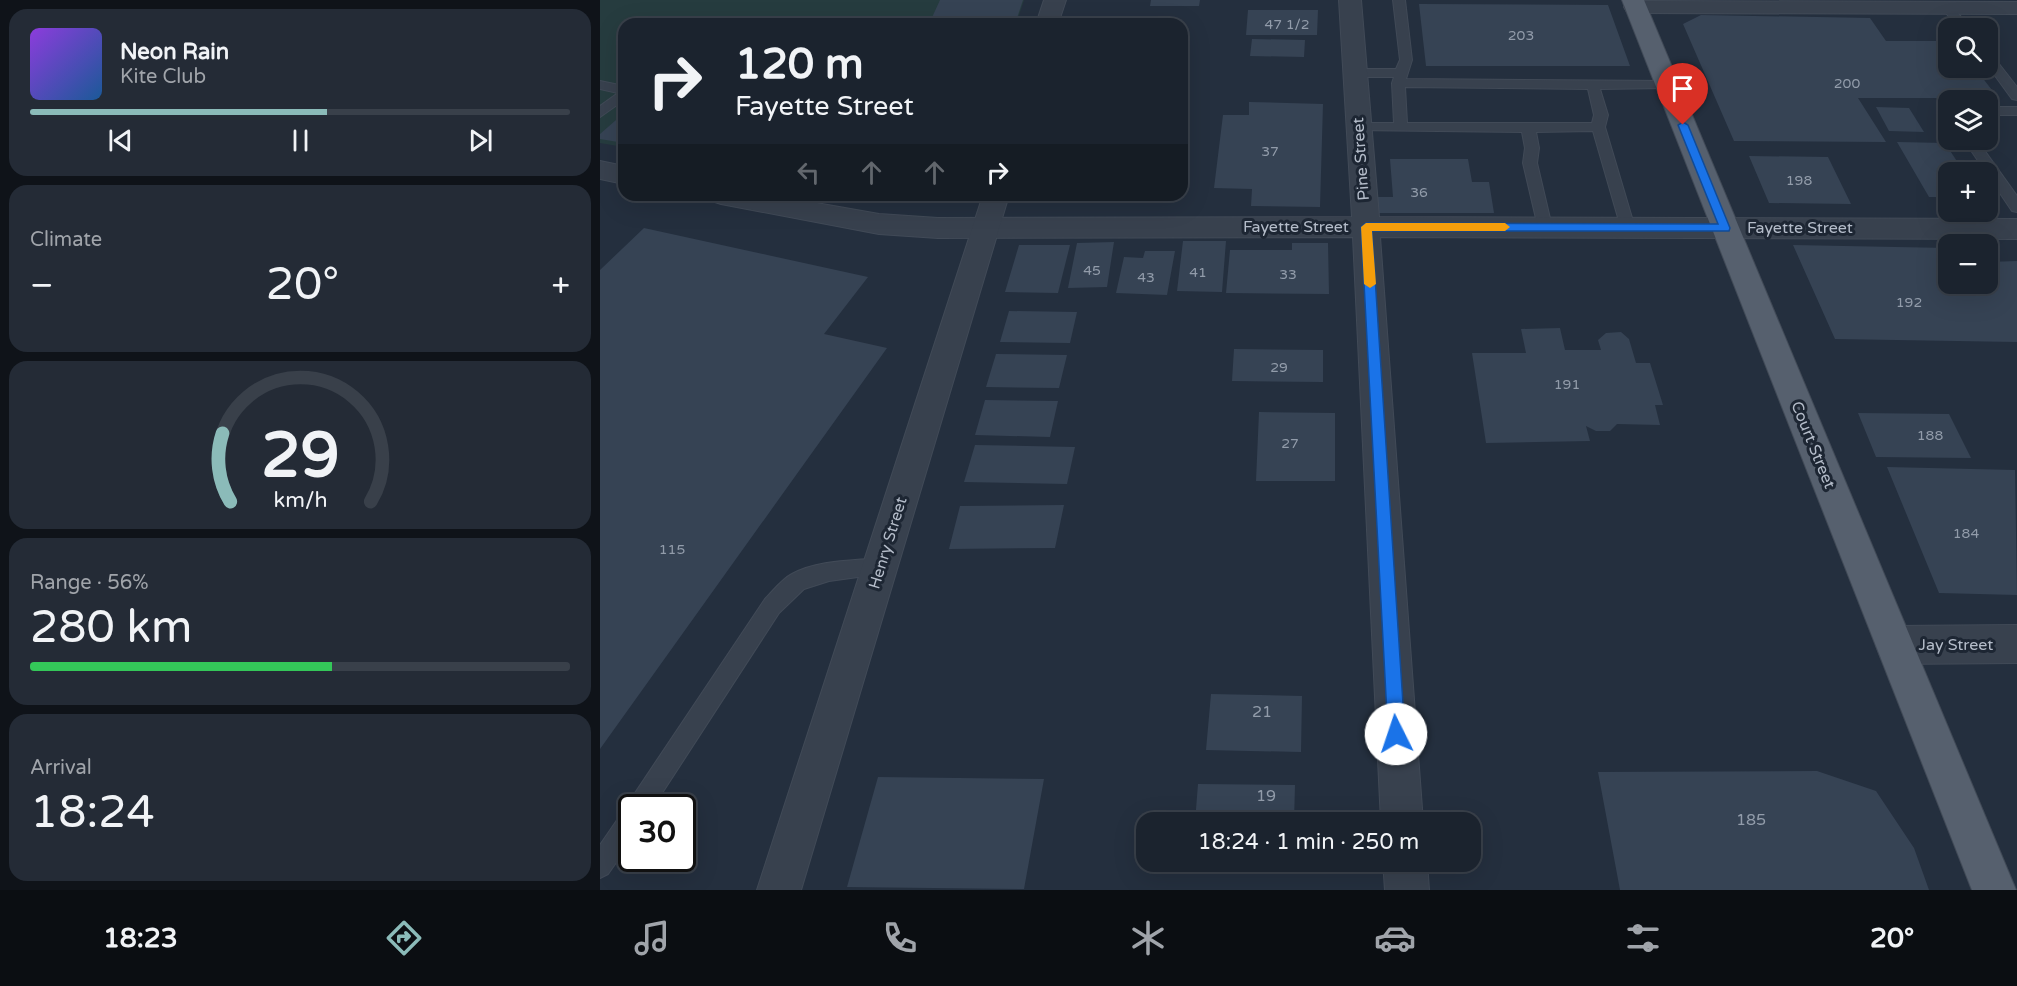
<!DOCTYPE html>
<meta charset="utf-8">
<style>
body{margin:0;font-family:"Varela Round",sans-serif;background:#242b36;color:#f1f3f6;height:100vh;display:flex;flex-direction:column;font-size:22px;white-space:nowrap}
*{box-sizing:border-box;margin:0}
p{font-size:20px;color:#a0a4aa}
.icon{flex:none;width:33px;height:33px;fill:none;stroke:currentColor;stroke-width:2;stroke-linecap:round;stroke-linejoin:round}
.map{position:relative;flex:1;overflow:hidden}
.side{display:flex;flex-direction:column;gap:9px;padding:9px;background:#0f1319;width:600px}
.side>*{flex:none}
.guide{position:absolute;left:18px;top:18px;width:570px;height:183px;border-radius:18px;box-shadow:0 6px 24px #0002,0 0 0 2px #39404a;background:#1b232e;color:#f1f3f6;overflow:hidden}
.controls{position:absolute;left:1338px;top:18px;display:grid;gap:12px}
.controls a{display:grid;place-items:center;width:60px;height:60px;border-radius:12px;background:#1b232e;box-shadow:0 6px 24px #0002,0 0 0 2px #39404a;font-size:30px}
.speed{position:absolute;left:18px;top:794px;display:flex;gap:12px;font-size:30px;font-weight:700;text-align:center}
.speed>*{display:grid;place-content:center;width:78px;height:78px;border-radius:50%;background:#1b232e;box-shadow:0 6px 24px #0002,0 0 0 2px #39404a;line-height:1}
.speed .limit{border:3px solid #111;border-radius:9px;background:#fff;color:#111}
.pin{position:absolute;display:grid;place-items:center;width:51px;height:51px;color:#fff;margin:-62px -26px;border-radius:50% 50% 50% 0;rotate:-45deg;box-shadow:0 0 6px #0007}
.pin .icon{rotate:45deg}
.me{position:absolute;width:66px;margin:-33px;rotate:356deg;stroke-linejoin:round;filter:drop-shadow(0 0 4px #0008)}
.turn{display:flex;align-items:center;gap:21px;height:126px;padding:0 18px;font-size:27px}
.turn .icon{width:78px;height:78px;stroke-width:2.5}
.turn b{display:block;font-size:42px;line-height:51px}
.lanes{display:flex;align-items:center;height:57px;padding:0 18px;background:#0003;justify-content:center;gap:30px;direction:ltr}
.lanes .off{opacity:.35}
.big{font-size:45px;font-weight:600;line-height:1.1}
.side .card{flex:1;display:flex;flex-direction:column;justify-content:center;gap:9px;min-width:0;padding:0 21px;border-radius:18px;background:#242b36}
.side .dial{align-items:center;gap:0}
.dial svg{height:156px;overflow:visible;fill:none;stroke:#39404a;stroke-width:7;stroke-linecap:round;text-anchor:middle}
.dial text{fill:#f1f3f6;stroke:none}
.song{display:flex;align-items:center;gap:18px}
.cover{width:72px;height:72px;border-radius:9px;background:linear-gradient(135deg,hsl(270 70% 55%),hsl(210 70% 35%))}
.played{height:6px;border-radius:3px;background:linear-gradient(90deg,#8bbbb9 55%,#39404a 55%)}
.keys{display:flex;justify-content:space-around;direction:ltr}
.heat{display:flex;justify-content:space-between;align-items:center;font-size:33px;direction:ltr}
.charge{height:9px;border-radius:4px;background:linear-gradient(90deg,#34c759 56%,#39404a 0)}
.trip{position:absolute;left:536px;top:812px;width:345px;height:60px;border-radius:18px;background:#1b232e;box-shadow:0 6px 24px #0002,0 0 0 2px #39404a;font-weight:600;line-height:60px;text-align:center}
.tab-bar{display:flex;height:96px;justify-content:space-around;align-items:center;background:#0b0e12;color:#a0a4aa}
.tab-bar .icon{width:42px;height:42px}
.tab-bar .on{color:#8bbbb9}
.tab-bar b{font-size:27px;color:#f1f3f6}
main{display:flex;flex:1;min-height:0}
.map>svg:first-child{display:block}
.green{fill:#263c3f}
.building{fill:#364354}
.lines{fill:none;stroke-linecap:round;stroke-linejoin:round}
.service-casing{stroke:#414a57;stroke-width:2}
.minor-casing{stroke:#414a57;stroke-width:2}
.tertiary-casing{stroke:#414a57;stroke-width:2}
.primary-casing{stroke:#414a57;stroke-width:2}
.service{fill:#38414e;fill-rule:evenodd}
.minor{fill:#38414e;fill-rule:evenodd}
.tertiary{fill:#38414e;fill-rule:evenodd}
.primary{fill:#56606e;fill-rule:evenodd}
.route{fill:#1a73e8;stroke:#114b97;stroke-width:1.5}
.slow{fill:#f59e0b}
.labels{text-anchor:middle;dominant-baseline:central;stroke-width:6;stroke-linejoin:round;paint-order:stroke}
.number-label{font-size:14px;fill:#929caa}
.street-label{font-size:16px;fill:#b4bcc9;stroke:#1d2633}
.near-number-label{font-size:16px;fill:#929caa}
</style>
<main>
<section class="side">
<div class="card">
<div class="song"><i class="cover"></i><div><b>Neon Rain</b><p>Kite Club</p></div></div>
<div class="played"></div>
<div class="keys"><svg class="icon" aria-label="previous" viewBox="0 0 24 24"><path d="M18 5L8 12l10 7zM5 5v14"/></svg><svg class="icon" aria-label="pause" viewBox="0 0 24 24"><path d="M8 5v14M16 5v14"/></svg><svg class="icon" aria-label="next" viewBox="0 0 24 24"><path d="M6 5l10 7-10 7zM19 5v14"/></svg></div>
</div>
<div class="card"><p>Climate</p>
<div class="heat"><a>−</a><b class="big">20°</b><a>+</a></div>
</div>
<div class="card dial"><svg viewBox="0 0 100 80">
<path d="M14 69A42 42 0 1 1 86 69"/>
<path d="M14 69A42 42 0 0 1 10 34" stroke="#8bbbb9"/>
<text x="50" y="56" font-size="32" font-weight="700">29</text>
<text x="50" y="72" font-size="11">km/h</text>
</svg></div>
<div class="card"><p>Range · 56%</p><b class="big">280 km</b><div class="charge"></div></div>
<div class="card"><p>Arrival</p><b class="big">18:24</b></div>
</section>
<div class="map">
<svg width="1417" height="890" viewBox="0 0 1417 890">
<rect width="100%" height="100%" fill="#242f3e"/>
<!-- green -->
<path class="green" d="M0,0H424L416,24H24V147L0,143Z"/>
<!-- building -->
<path class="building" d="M340,0H423L415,24H329Z
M551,0H600L599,6H550Z
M819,4L1008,5L1030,66H826Z
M648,10H718L717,35H646Z
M1101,15L1270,18L1286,41H1348V68H1375L1398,98H1258L1286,142L1134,141L1083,24Z
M652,39L705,40L704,57L650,56Z
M649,102L723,104L720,207L651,206L652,189L614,188L623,115H649Z
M1276,107L1309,108L1324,132L1289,131Z
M24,113V143L0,139V134Z
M1297,142L1345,143L1364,172H1348V197H1329Z
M1149,156L1228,157L1251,204L1169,203Z
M790,159H868L872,182H889L894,213H777L776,197H793Z
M44,228L268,277L224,334L287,348L0,749V270Z
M583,241H626L622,292L577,291Z
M514,242L507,287L468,288L477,243Z
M692,243H728L729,294L626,293L630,250H692Z
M419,245H470L458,293L405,292Z
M1193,245L1348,248V284H1388V262L1417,261V342L1235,339Z
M545,251H575L567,295L516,293L524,257L543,258Z
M409,311L477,312L470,343L400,342Z
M960,328L965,350H1001L998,340L1006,333L1021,332L1029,339L1036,363H1050L1063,405H1055L1060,425L1017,424L1010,431H996L986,426L990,441L886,443L872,353H926L921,329Z
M634,349L723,350V382L632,381Z
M396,354L467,355L459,388L386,387Z
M385,400L458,401L450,437L375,435Z
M659,412L735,413V481H656Z
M1258,413L1349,414L1371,458L1276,457Z
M375,445L475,447L467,484L364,482Z
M1287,467L1415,470L1417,595L1339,593Z
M464,505L455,548L349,549L360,506Z
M611,694L702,696L701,752L606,750Z
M1217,771L1276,791L1314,848L1329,890H1020L998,772Z
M278,777L444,779L424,889L247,887Z
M598,784L695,785L694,822H595Z"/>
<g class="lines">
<defs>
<path id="service" d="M793,0H805L812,60L806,79L1071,81L1072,84L1066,88L1000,89L1008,115L1005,127L1035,228L1033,232H1023L1021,228L993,131L936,132L939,148L937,163L952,227L945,232L938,227L923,163L925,148L922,132L754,130L752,127L759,123H794L792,83L794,77H755L749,73L755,69H796L800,60ZM805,87L988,89L994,115L992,123H807Z
M1348,4L1352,6L1370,28H1358L1342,8Z
M1388,54L1392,55L1417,87V100L1412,99L1388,66Z
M0,81L24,86V100L0,117V106L18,93L0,89Z
M1388,107H1417V115H1388Z
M1364,140H1377L1417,196V212L1412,211Z
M280,558L287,561L290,567L287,573L229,581L204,589L179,613L53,807H32V840L8,874L0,878V845L24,810L28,808L31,799L165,599C173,591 182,579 192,574C218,560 252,561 280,558Z"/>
<path id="minor" d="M739,0H761L779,217L1417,219V239L780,237L823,822H781L753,237L338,238L279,234L121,204L112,201L108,195H171L279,214L338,218L752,217Z
M1035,1L1417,2V14L1035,13L1027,12L1024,7L1027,2Z
M0,161L24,166V184L0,179Z
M1417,625V663L1295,664L1281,658L1276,645L1281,632L1295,626Z
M783,861H827L829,890H785Z"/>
<path id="tertiary" d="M444,0H466L458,24H436Z
M383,195H409L201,890H157Z"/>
<path id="primary" d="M1022,0H1044L1416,890H1372Z"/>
</defs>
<!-- service casing -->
<use href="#service" class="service-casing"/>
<!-- minor casing -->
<use href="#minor" class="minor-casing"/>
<!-- tertiary casing -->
<use href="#tertiary" class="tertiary-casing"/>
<!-- primary casing -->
<use href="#primary" class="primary-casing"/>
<!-- service -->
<use href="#service" class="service"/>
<!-- minor -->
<use href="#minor" class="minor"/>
<!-- tertiary -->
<use href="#tertiary" class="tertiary"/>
<!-- primary -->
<use href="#primary" class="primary"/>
</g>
<!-- route -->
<path class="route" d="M1083,122L1088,125L1130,228L1129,231H772L805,734L802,740L796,742L790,740L788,734L761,227L766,223L1118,224L1078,125Z"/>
<!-- slow -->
<path class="slow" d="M766,223H905L910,227L905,231H772L776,284L770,288L764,284L761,227Z"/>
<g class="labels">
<!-- number labels -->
<g class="number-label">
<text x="687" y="24">47 1/2</text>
<text x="921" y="35">203</text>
<text x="1247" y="83">200</text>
<text x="670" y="151">37</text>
<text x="1199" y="180">198</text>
<text x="819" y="192">36</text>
<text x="492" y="270">45</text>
<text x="598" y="272">41</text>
<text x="688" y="274">33</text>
<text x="546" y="277">43</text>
<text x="1309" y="302">192</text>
<text x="679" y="367">29</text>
<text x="967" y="384">191</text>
<text x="1330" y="435">188</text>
<text x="690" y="443">27</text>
<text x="1366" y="533">184</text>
<text x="72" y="549">115</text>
</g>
<!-- street labels -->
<g class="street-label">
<text transform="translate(761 159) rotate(-94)">Pine Street</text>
<text x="696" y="227">Fayette Street</text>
<text x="1200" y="228">Fayette Street</text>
<text transform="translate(1213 445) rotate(68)">Court Street</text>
<text transform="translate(288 543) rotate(-73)">Henry Street</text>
<text x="1356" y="645">Jay Street</text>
</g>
<!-- near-number labels -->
<g class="near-number-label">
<text x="662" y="712">21</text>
<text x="666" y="796">19</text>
<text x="1151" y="820">185</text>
</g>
</g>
</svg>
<div class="controls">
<a><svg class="icon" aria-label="search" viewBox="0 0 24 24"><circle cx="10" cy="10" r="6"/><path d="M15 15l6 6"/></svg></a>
<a><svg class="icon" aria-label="layers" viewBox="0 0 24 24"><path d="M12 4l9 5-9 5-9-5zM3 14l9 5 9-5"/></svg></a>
<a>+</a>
<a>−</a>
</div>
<div class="speed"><div class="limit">30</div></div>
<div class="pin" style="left:1083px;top:125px;background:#d93025"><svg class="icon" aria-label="arrive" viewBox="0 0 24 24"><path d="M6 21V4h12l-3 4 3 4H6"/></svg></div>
<svg class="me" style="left:796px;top:734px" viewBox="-20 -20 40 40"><circle r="19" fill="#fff"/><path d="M0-13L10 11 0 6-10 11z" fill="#1a73e8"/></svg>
<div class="trip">18:24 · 1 min · 250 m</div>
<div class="guide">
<div class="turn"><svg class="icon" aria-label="right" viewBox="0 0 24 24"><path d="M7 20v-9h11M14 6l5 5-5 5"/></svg><div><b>120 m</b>Fayette Street</div></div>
<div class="lanes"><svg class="icon off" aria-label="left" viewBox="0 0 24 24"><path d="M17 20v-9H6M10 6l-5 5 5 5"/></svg><svg class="icon off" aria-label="ahead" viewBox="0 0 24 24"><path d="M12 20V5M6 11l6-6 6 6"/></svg><svg class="icon off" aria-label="ahead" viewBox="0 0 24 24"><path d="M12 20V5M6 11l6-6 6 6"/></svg><svg class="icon" aria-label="right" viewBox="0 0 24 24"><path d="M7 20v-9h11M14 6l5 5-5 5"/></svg></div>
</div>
</div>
</main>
<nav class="tab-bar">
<b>18:23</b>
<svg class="icon on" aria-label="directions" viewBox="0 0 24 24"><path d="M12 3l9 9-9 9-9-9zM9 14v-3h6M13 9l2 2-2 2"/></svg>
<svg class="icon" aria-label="music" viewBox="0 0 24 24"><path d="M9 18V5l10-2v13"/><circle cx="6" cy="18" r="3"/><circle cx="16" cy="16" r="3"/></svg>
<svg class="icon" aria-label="phone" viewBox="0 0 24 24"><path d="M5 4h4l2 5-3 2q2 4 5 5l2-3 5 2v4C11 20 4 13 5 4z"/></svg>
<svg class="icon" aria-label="climate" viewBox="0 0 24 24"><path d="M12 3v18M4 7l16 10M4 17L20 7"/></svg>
<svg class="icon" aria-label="car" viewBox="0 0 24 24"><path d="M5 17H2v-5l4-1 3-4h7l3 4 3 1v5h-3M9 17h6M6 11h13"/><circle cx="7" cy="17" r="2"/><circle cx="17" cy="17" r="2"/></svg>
<svg class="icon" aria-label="filters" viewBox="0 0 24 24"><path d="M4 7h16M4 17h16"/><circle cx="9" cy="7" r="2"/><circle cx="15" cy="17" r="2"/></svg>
<b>20°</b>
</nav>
